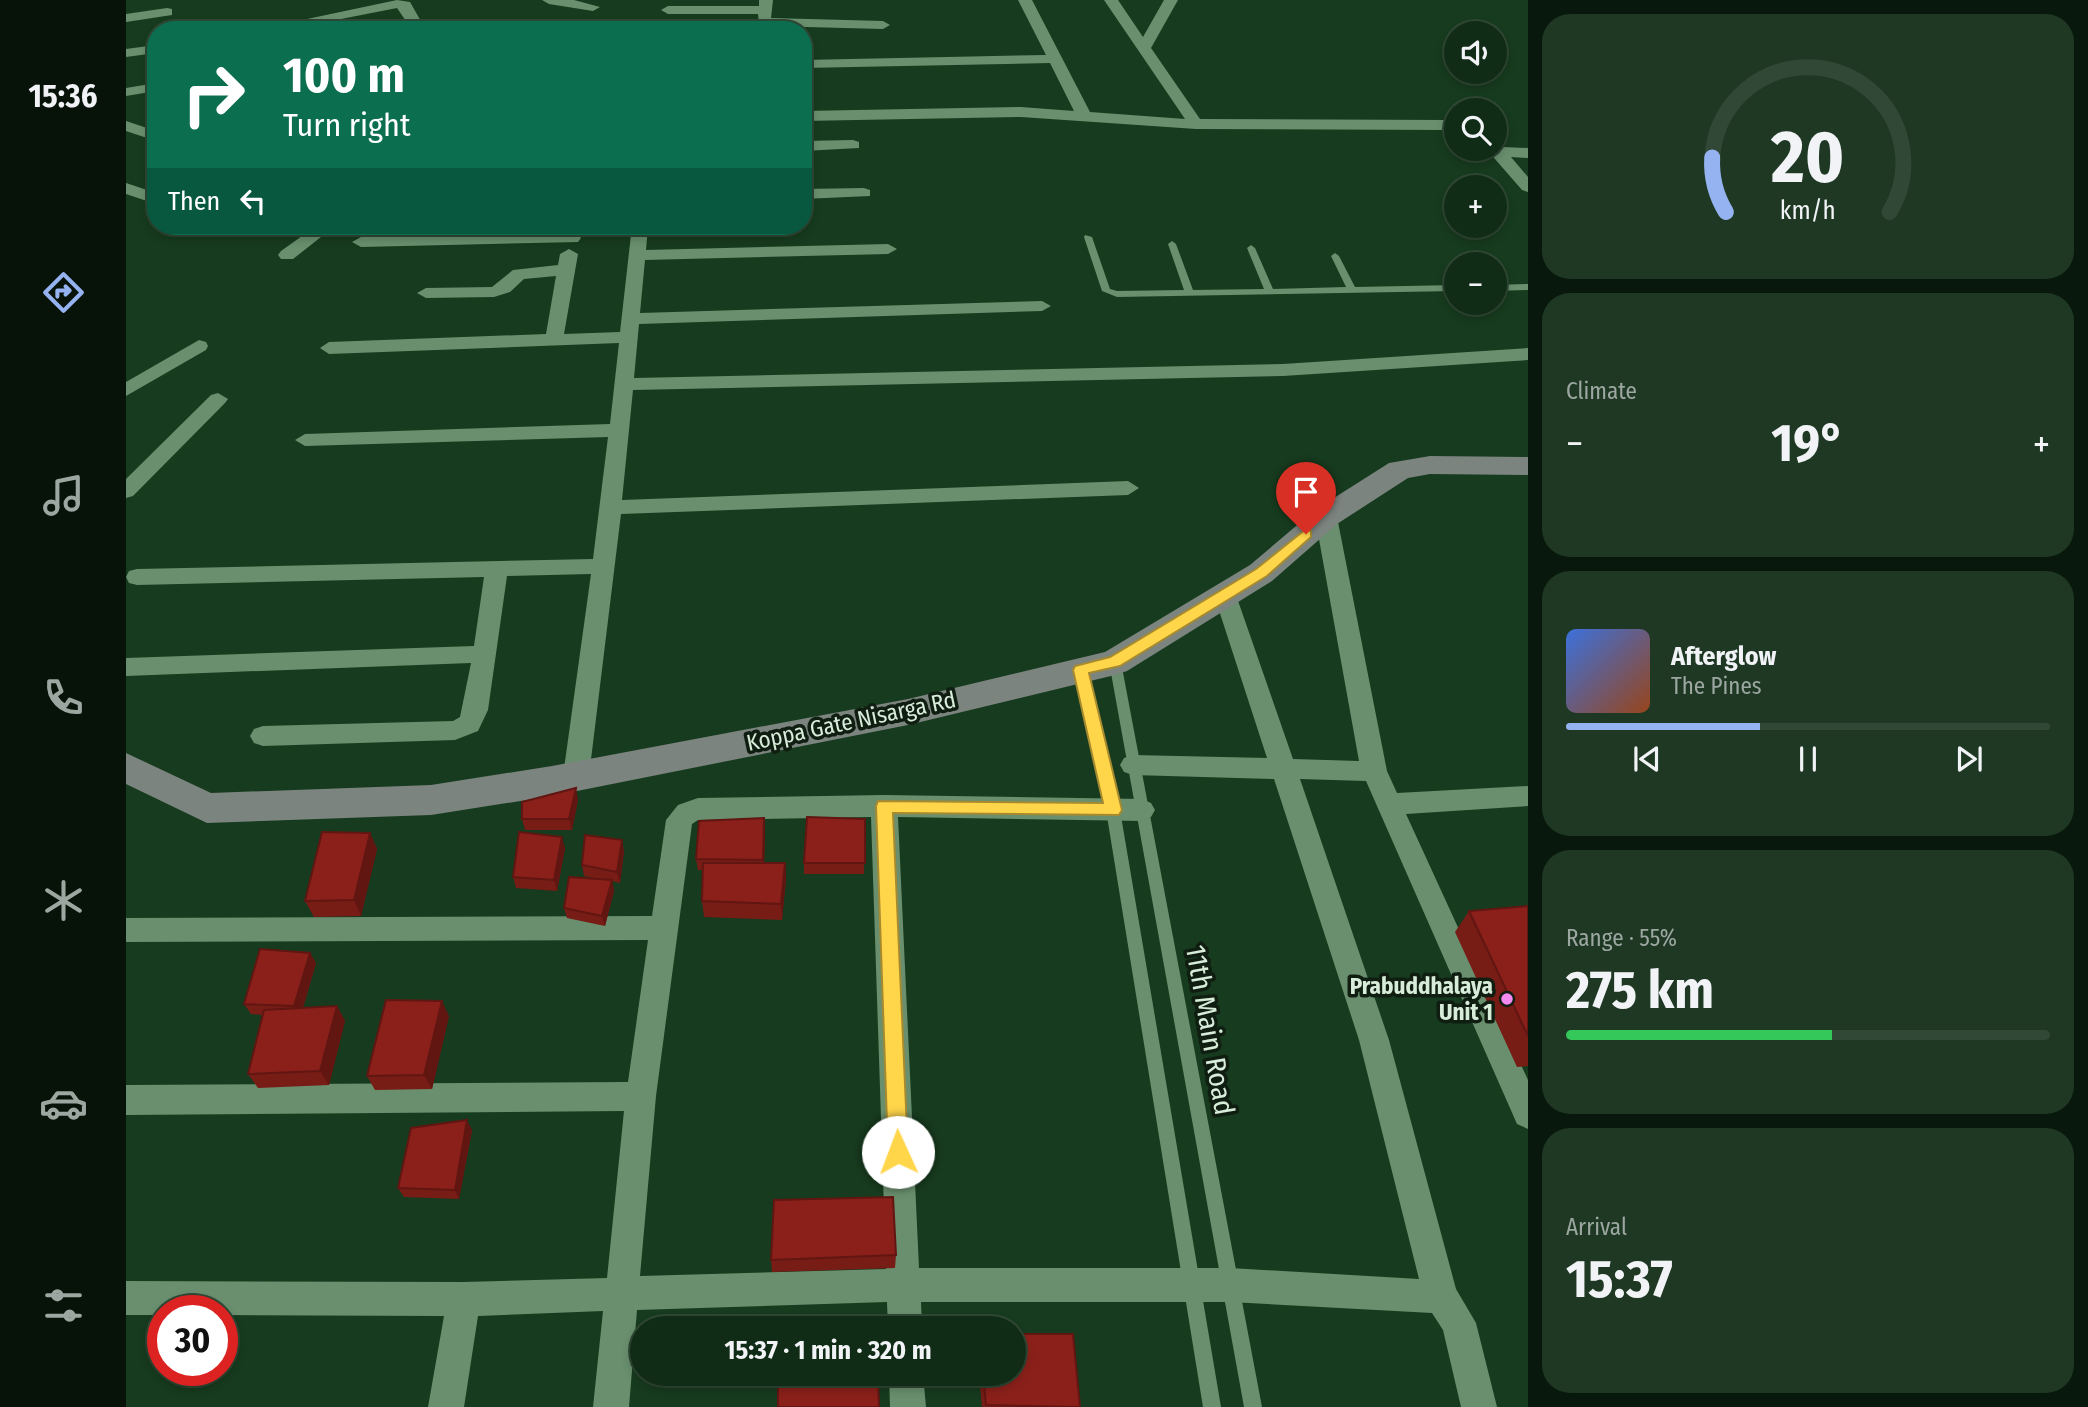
<!DOCTYPE html>
<meta charset="utf-8">
<style>
body{margin:0;font-family:"Fira Sans Condensed",sans-serif;background:#1e3823;color:#f1f3f6;height:100vh;display:flex;flex-direction:column;font-size:26px;white-space:nowrap}
*{box-sizing:border-box;margin:0}
p{font-size:23px;color:#9ca7a1}
.icon{flex:none;width:38px;height:38px;fill:none;stroke:currentColor;stroke-width:2;stroke-linecap:round;stroke-linejoin:round}
.map{position:relative;flex:1;overflow:hidden}
.panel{display:flex;flex-direction:column;gap:14px;padding:14px;background:#09180c;width:560px}
.panel>*{flex:none}
.banner{position:absolute;left:21px;top:21px;width:665px;height:214px;border-radius:28px;box-shadow:0 4px 10px #0003,0 0 0 2px #304835;background:#0b6e4f;color:#fff;overflow:hidden}
.controls{position:absolute;left:1318px;top:21px;display:grid;gap:14px}
.controls a{display:grid;place-items:center;width:63px;height:63px;border-radius:50%;background:#112c16;box-shadow:0 4px 10px #0003,0 0 0 2px #304835;font-size:35px}
.speed{position:absolute;left:21px;top:1295px;display:flex;gap:14px;font-size:35px;font-weight:700;text-align:center}
.speed>*{display:grid;place-content:center;width:91px;height:91px;border-radius:50%;background:#112c16;box-shadow:0 4px 10px #0003,0 0 0 2px #304835;line-height:1}
.speed .limit{border:10px solid #d22;background:#fff;color:#111}
.pin{position:absolute;display:grid;place-items:center;width:60px;height:60px;color:#fff;margin:-72px -30px;border-radius:50% 50% 50% 0;rotate:-45deg;box-shadow:0 0 7px #0007}
.pin .icon{rotate:45deg}
.me{position:absolute;width:77px;margin:-38px;rotate:358deg;stroke-linejoin:round;filter:drop-shadow(0 0 5px #0008)}
.turn{display:flex;align-items:center;gap:24px;height:147px;padding:0 21px;font-size:32px}
.turn .icon{width:91px;height:91px;stroke-width:2.5}
.turn b{display:block;font-size:49px;line-height:60px}
.then{display:flex;align-items:center;height:66px;padding:0 21px;background:#0003;gap:14px;font-size:26px}
.big{font-size:52px;font-weight:700;line-height:1.1}
.panel .tile{flex:1;display:flex;flex-direction:column;justify-content:center;gap:10px;min-width:0;padding:0 24px;border-radius:28px;background:#1e3823}
.panel .dial{align-items:center;gap:0}
.dial svg{height:182px;overflow:visible;fill:none;stroke:#304835;stroke-width:7;stroke-linecap:round;text-anchor:middle}
.dial text{fill:#f1f3f6;stroke:none}
.song{display:flex;align-items:center;gap:21px}
.cover{width:84px;height:84px;border-radius:10px;background:linear-gradient(135deg,hsl(220 70% 55%),hsl(20 70% 35%))}
.played{height:7px;border-radius:4px;background:linear-gradient(90deg,#95b2f1 40%,#304835 40%)}
.keys{display:flex;justify-content:space-around;direction:ltr}
.heat{display:flex;justify-content:space-between;align-items:center;font-size:38px;direction:ltr}
.charge{height:10px;border-radius:5px;background:linear-gradient(90deg,#34c759 55%,#304835 0)}
.trip{position:absolute;left:504px;top:1316px;width:396px;height:70px;border-radius:35px;background:#112c16;box-shadow:0 4px 10px #0003,0 0 0 2px #304835;font-weight:700;line-height:70px;text-align:center}
main{display:flex;flex:1;min-height:0}
.menu{display:flex;flex-direction:column;width:126px;justify-content:space-around;align-items:center;background:#071209;color:#9ca7a1}
.menu .icon{width:49px;height:49px}
.menu .selected{color:#95b2f1}
.menu b{font-size:32px;color:#f1f3f6}
.map>svg:first-child{display:block}
.lines{fill:none;stroke-linecap:round;stroke-linejoin:round}
.lane{fill:#698f6e;fill-rule:evenodd}
.street{fill:#698f6e;fill-rule:evenodd}
.secondary{fill:#7c847f;fill-rule:evenodd}
.wall{fill:#781c16}
.shaded-wall{fill:#611612}
.building{fill:#8b201a;stroke:#611612;stroke-width:2}
.route{fill:#ffd54a;stroke:#a68a30;stroke-width:2}
.poi-dot{fill:#f489f0;stroke:#0f1e11;stroke-width:2.5}
.labels{text-anchor:middle;dominant-baseline:central;stroke-width:7;stroke-linejoin:round;paint-order:stroke}
.street-label{font-size:23px;fill:#d8ecda;stroke:#0f1e11}
.poi-label{font-size:23px;font-weight:bold;fill:#d8ecda;stroke:#0f1e11;text-anchor:end}
.near-street-label{font-size:28px;fill:#d8ecda;stroke:#0f1e11}
</style>
<main>
<nav class="menu">
<b>15:36</b>
<svg class="icon selected" aria-label="directions" viewBox="0 0 24 24"><path d="M12 3l9 9-9 9-9-9zM9 14v-3h6M13 9l2 2-2 2"/></svg>
<svg class="icon" aria-label="music" viewBox="0 0 24 24"><path d="M9 18V5l10-2v13"/><circle cx="6" cy="18" r="3"/><circle cx="16" cy="16" r="3"/></svg>
<svg class="icon" aria-label="phone" viewBox="0 0 24 24"><path d="M5 4h4l2 5-3 2q2 4 5 5l2-3 5 2v4C11 20 4 13 5 4z"/></svg>
<svg class="icon" aria-label="climate" viewBox="0 0 24 24"><path d="M12 3v18M4 7l16 10M4 17L20 7"/></svg>
<svg class="icon" aria-label="car" viewBox="0 0 24 24"><path d="M5 17H2v-5l4-1 3-4h7l3 4 3 1v5h-3M9 17h6M6 11h13"/><circle cx="7" cy="17" r="2"/><circle cx="17" cy="17" r="2"/></svg>
<svg class="icon" aria-label="filters" viewBox="0 0 24 24"><path d="M4 7h16M4 17h16"/><circle cx="9" cy="7" r="2"/><circle cx="15" cy="17" r="2"/></svg>
</nav>
<div class="map">
<svg width="1402" height="1407" viewBox="0 0 1402 1407">
<rect width="100%" height="100%" fill="#173b1e"/>
<g class="lines">
<!-- lane -->
<path class="lane" d="M959,235L966,237L984,289L991,291L1058,290L1042,244L1046,241L1050,244L1067,290L1138,289L1121,248L1125,245L1129,248L1147,289L1220,287L1205,256L1209,253L1213,256L1229,287L1330,285V291L991,297L976,291L958,237Z
M1402,284V290L1368,291V285Z
M989,658L995,662L1136,1407H1118L983,662Z
M955,666L961,670L994,810L1095,1407H1077L980,810L949,670Z"/>
<!-- street -->
<path class="street" d="M271,0L284,2L300,30H286L271,8L159,30H129Z
M416,0H448L474,7L467,11L423,4Z
M633,0H647L645,18L757,21L764,25L757,29L642,26L633,23L632,14H542L535,10L542,6H633Z
M892,0H906L964,112L1059,119L978,0H992L1017,37L1038,0H1052L1025,48L1074,119L1320,120L1328,125L1320,130L1070,129L895,117L677,121V111L895,107L948,111L924,63L677,68V60L920,55Z
M41,8L46,9V15L0,22V14Z
M30,45V53L0,57V49Z
M30,83V91L0,96V88Z
M0,121L30,131V141L0,131Z
M727,140L733,142V148L677,151V141Z
M1368,143L1376,147L1402,148V158L1385,157L1402,177V192L1396,190L1362,151L1361,149H1368Z
M0,183L30,193V204L0,194Z
M738,188L744,190V196L677,199V189Z
M190,226H209L167,259H155L152,255L155,251Z
M506,226H522L520,250L762,244L771,249L762,254L519,260L514,313L916,301L925,306L916,311L513,324L508,378L1157,364L1402,348V360L1157,376L507,390L496,500L1002,481L1013,488L1002,495L495,514L463,776L459,783L450,786L441,783L437,776L465,574L381,576L362,710L352,731L329,740L137,746L128,743L124,736L128,729L137,726L327,721L334,717L345,663L0,676V658L348,646L358,577L11,585L3,583L0,577L3,571L11,569L467,559L482,437L179,446L169,440L179,434L484,424L493,343L203,354L194,348L203,342L420,334L430,276L398,279L384,292L368,297L300,298L291,293L300,288L366,287L387,270L432,265L434,254L443,249L452,254L438,334L494,332Z
M446,233L452,234L455,238L452,242L235,247L226,242L235,237Z
M73,340L80,342L82,346L80,350L0,396V382Z
M92,393L102,399L99,403L7,496L0,498V479L85,395Z
M1200,510L1208,512L1211,517L1261,771L1271,793L1402,786V806L1280,814L1402,1080V1129L1391,1124L1240,781L1174,779L1263,1040L1330,1289L1350,1323L1371,1407H1335L1317,1330L1306,1313L1104,1302H795L796,1328H762L761,1302L511,1310L503,1407H467L477,1311L352,1316L338,1407H302L318,1316L96,1315V1311H37V1315H0V1281L338,1282L481,1278L498,1111L0,1115V1085L502,1082L522,940L0,942V918L526,916L540,820L552,805L572,798L758,795L1016,799L1025,803L1029,810L1025,817L1016,821L772,817L793,1268H1104L1293,1279L1233,1040L1148,779L1007,775L998,772L994,765L998,758L1007,755L1141,758L1088,595L1091,589H1107L1110,595L1167,759L1233,761L1189,517L1192,512ZM745,817L760,1269L514,1276L530,1096L566,824L572,820Z
M763,1374H797L800,1407H764Z"/>
<!-- secondary -->
<path class="secondary" d="M1304,456L1402,457V475L1304,474L1282,478L1211,524L1146,581L1001,671L989,675L782,725L426,796L305,815L81,823L0,784V753L85,793L305,785L426,766L782,699L979,652L1124,565L1189,510L1263,463Z"/>
</g>
<!-- wall -->
<path class="wall" d="M452,800L446,830H399L396,819Z
M739,819L738,874H678V863Z
M639,829L638,863H659L660,879L656,920L578,917L576,901L577,870H572L570,859Z
M244,833L251,849L235,916L188,917L179,901Z
M439,848L431,891L390,888L387,877Z
M498,851L494,883L486,881L488,891L479,926L441,918L438,908L477,880L458,876L456,865Z
M1402,906V1066L1391,1067L1329,932L1343,911Z
M184,953L190,963L177,1008L211,1006L219,1021L203,1085L132,1088L122,1074L137,1015L125,1014L118,1004Z
M323,1016L306,1089L249,1090L241,1076Z
M346,1130L333,1199L278,1197L272,1188Z
M770,1255L769,1268L646,1272L645,1260Z
M853,1374H887L954,1407H856Z"/>
<!-- shaded-wall -->
<path class="shaded-wall" d="M450,788L452,800L446,830L443,819Z
M638,818L639,829L638,870L637,860Z
M244,833L251,849L235,916L228,900Z
M436,837L439,848L431,891L428,880Z
M496,840L498,851L494,883L491,872Z
M659,863L660,879L656,920L655,904Z
M486,880L488,891L479,926L476,916Z
M184,953L190,963L174,1016L168,1006Z
M316,1001L323,1016L306,1089L298,1075Z
M211,1006L219,1021L203,1085L194,1071Z
M341,1120L346,1130L333,1199L329,1190Z"/>
<!-- building -->
<path class="building" d="M450,788L443,819H396V802Z
M681,817L739,819V863H678Z
M638,818L637,860L570,859L573,821Z
M196,832L244,833L228,900L179,901Z
M393,832L436,837L428,880L387,877Z
M459,835L496,840L491,872L456,865Z
M577,863H659L655,904L576,901Z
M443,877L486,880L476,916L438,908Z
M1402,906V1036L1343,911Z
M134,949L184,953L168,1006L118,1004Z
M260,1000L316,1001L298,1075L241,1076Z
M211,1006L194,1071L122,1074L138,1010Z
M341,1120L329,1190L272,1188L285,1128Z
M767,1197L770,1255L645,1260L648,1200Z
M887,1334H947L954,1407L860,1405L857,1374H887Z
M652,1374H752L753,1407H652Z"/>
<!-- route -->
<path class="route" d="M1180,529L1185,531V537L1141,576L994,666L963,673L996,810L993,815L767,813L782,1152L779,1159L772,1162L765,1159L762,1152L750,806L752,801L977,803L947,670L949,666L984,657L1130,569Z"/>
<!-- markers -->
<circle class="poi-dot" cx="1381" cy="999" r="7"/>
<g class="labels">
<!-- street labels -->
<g class="street-label">
<text transform="translate(725 721) rotate(-12)">Koppa Gate Nisarga Rd</text>
</g>
<!-- poi labels -->
<g class="poi-label">
<text x="1367" y="986">Prabuddhalaya<tspan x="1367" dy="26">Unit 1</tspan></text>
</g>
<!-- near-street labels -->
<g class="near-street-label">
<text transform="translate(1084 1030) rotate(80)">11th Main Road</text>
</g>
</g>
</svg>
<div class="controls">
<a><svg class="icon" aria-label="sound" viewBox="0 0 24 24"><path d="M4 9h4l5-4v14l-5-4H4zM17 9q2 3 0 6"/></svg></a>
<a><svg class="icon" aria-label="search" viewBox="0 0 24 24"><circle cx="10" cy="10" r="6"/><path d="M15 15l6 6"/></svg></a>
<a>+</a>
<a>−</a>
</div>
<div class="speed"><div class="limit">30</div></div>
<div class="pin" style="left:1180px;top:534px;background:#d93025"><svg class="icon" aria-label="arrive" viewBox="0 0 24 24"><path d="M6 21V4h12l-3 4 3 4H6"/></svg></div>
<svg class="me" style="left:772px;top:1152px" viewBox="-20 -20 40 40"><circle r="19" fill="#fff"/><path d="M0-13L10 11 0 6-10 11z" fill="#ffd54a"/></svg>
<div class="trip">15:37 · 1 min · 320 m</div>
<div class="banner">
<div class="turn"><svg class="icon" aria-label="right" viewBox="0 0 24 24"><path d="M7 20v-9h11M14 6l5 5-5 5"/></svg><div><b>100 m</b>Turn right</div></div>
<div class="then">Then<svg class="icon" aria-label="left" viewBox="0 0 24 24"><path d="M17 20v-9H6M10 6l-5 5 5 5"/></svg></div>
</div>
</div>
<section class="panel">
<div class="tile dial"><svg viewBox="0 0 100 80">
<path d="M14 69A42 42 0 1 1 86 69"/>
<path d="M14 69A42 42 0 0 1 8 45" stroke="#95b2f1"/>
<text x="50" y="56" font-size="32" font-weight="700">20</text>
<text x="50" y="72" font-size="11">km/h</text>
</svg></div>
<div class="tile"><p>Climate</p>
<div class="heat"><a>−</a><b class="big">19°</b><a>+</a></div>
</div>
<div class="tile">
<div class="song"><i class="cover"></i><div><b>Afterglow</b><p>The Pines</p></div></div>
<div class="played"></div>
<div class="keys"><svg class="icon" aria-label="previous" viewBox="0 0 24 24"><path d="M18 5L8 12l10 7zM5 5v14"/></svg><svg class="icon" aria-label="pause" viewBox="0 0 24 24"><path d="M8 5v14M16 5v14"/></svg><svg class="icon" aria-label="next" viewBox="0 0 24 24"><path d="M6 5l10 7-10 7zM19 5v14"/></svg></div>
</div>
<div class="tile"><p>Range · 55%</p><b class="big">275 km</b><div class="charge"></div></div>
<div class="tile"><p>Arrival</p><b class="big">15:37</b></div>
</section>
</main>
